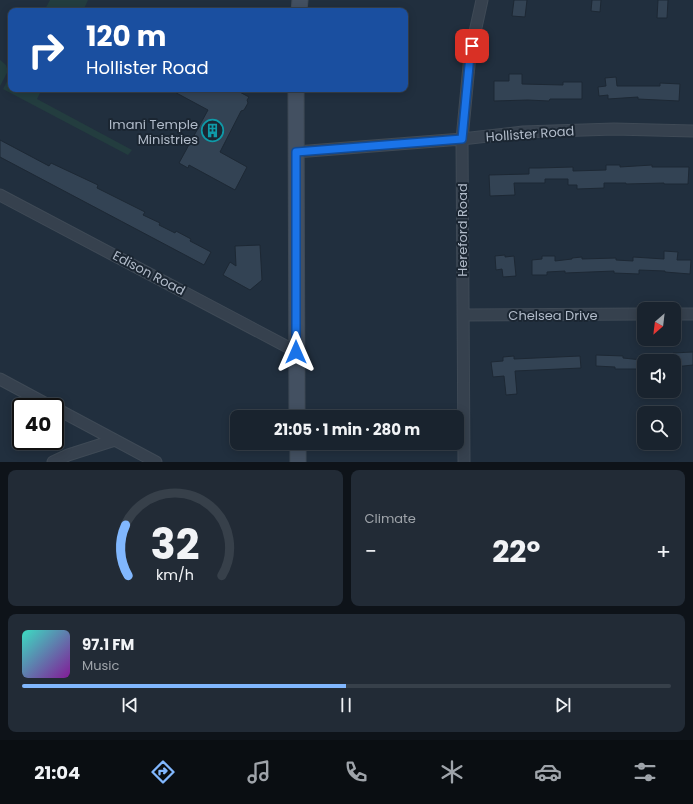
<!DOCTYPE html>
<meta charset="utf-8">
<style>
body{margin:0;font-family:Poppins,sans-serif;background:#222b36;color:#f1f3f6;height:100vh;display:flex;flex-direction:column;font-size:15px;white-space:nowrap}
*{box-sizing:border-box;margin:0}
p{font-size:13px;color:#9fa4aa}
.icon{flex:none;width:22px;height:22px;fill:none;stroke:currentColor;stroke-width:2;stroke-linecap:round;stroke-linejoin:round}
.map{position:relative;height:462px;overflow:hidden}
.panel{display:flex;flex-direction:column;gap:8px;padding:8px;background:#0e1319;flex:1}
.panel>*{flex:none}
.banner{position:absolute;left:8px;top:8px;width:400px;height:84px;border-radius:8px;box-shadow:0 2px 10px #0003,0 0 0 1px #37404a;background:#1a4fa0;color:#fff;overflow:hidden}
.needle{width:26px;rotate:208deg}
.controls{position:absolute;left:637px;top:302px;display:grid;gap:8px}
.controls a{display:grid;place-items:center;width:44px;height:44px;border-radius:8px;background:#19232e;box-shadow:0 2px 10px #0003,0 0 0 1px #37404a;font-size:20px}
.speed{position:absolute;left:12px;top:398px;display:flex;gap:8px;font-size:20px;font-weight:700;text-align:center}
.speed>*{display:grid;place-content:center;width:52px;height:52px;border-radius:50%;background:#19232e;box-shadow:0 2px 10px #0003,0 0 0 1px #37404a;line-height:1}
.speed .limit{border:2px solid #111;border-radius:6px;background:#fff;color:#111}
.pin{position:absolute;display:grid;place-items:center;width:34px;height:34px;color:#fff;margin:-17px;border-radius:8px;box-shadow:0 2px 6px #0006}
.me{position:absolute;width:44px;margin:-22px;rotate:0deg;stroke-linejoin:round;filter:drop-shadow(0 0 3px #0008)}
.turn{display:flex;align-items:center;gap:14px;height:84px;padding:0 12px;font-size:18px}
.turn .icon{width:52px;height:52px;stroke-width:2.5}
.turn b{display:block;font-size:28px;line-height:34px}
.big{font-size:30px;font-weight:700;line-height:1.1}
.panel .tile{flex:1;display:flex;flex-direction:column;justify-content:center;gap:6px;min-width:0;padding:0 14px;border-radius:8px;background:#222b36}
.panel .dial{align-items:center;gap:0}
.dial svg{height:104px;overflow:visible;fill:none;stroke:#37404a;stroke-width:7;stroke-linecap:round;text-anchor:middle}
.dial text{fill:#f1f3f6;stroke:none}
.song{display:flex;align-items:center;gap:12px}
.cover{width:48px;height:48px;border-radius:6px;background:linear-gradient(135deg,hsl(170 70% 55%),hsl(290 70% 35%))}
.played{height:4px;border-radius:2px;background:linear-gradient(90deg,#81b7fe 50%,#37404a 50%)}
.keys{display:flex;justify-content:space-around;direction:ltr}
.heat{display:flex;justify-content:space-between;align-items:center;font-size:22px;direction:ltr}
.panel .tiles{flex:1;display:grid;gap:8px;grid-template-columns:1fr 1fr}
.tile:last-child{grid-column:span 2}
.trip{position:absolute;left:230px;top:410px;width:234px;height:40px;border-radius:8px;background:#19232e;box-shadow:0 2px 10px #0003,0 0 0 1px #37404a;font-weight:700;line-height:40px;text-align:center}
.dock{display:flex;height:64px;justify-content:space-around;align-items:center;background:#0a0e12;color:#9fa4aa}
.dock .icon{width:28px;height:28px}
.dock .active{color:#81b7fe}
.dock b{font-size:18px;color:#f1f3f6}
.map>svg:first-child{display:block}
.green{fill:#233d3f}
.building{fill:#334354;stroke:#1d2834}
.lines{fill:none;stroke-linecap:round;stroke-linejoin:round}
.street-casing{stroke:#3f4a56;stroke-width:13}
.secondary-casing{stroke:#3f4a56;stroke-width:17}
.street{stroke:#36414e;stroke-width:11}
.secondary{stroke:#435061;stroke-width:15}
.route-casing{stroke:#114b97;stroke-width:10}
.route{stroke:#1a73e8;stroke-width:7}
.labels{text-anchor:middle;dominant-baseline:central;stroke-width:4;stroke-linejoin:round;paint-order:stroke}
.poi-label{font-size:13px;fill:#b1bbc9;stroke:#1b2632;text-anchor:end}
.street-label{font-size:13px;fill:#b1bbc9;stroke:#1b2632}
</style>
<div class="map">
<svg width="693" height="462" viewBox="0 0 693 462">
<rect width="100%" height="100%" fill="#212f3e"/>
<!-- green -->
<path class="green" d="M50,0H88L83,11H44Z
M0,60L6,65L8,71L0,86Z
M11,74V89H42L37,99L132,150L128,155L3,89Z"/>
<!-- building -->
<path class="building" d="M514,0H527L525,17L512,16Z
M592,0H601L600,12L591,11Z
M658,0H668L667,18H657Z
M509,74H522V84L563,85V82H582V99H550L549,101L528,100L494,101V81H509Z
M616,77L617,86H660V83L680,84L679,101L638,99V97L608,99V95L599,96L598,87L606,86L605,78Z
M169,89H234L249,97L247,100L248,103L244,110L241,111L220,152L247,167L235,190L189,165L188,168L179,163L208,110Z
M0,140L49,166L51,163L98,185L97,188L145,212L143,215L160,223L159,225L175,233L176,231L191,239L190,241L211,252L204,265L0,157Z
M606,165H620V167L652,165V167H689L688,184H664V183L626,184V183H604V188L577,189V185H568V179H545V183H514L515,195L490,196L489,175L529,174V168H539L573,167V171L606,170Z
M260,245L262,280L250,290L223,275L230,262L236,266L235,246Z
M664,251L678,252L677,260H691L690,274L665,272V271L639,270V274L614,273V271L565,273V271L547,272V275H532V260L542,259V256H555V261L572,259V258L582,257V259L616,258V260L633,261V257L664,259Z
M505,255V257L514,256L516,276L503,277L502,269L496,270L495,256Z
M693,352V365L674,367L673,353Z
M596,355L623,356V358L642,360V369H615V367L596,366Z
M514,356V359L580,356L581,368L515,371L517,394L506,395L504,376L493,377L491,362L503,361V357Z"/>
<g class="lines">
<defs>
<path id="street" d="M296,152L462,139L523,132L614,129L693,131
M0,195L297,352
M674,314H693
M463,315L644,314
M0,379L52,407
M55,408L156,462
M53,462L68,455L115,440
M464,462L462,139L470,55L482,0"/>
<path id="secondary" d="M299,11L300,0
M296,89L297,417
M298,443V462"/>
</defs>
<!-- street casing -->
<use href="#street" class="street-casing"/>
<!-- secondary casing -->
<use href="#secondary" class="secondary-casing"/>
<!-- street -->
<use href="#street" class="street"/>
<!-- secondary -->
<use href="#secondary" class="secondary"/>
</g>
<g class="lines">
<defs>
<path id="route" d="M296,352V152L462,139L470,55L472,46"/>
</defs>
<!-- route casing -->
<use href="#route" class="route-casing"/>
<!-- route -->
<use href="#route" class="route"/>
</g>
<!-- icons -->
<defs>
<symbol id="building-ring" viewBox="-11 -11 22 22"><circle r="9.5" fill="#1b2632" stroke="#0f9aa8" stroke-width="1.5"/><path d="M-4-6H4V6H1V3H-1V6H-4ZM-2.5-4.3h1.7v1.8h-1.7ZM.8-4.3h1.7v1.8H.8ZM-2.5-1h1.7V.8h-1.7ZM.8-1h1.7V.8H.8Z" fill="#0f9aa8"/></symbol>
</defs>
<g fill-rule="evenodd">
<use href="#building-ring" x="200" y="118" width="25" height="25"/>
</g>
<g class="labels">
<!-- poi labels -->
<g class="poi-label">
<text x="198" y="124">Imani Temple<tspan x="198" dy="15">Ministries</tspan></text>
</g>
<!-- street labels -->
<g class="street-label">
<text transform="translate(530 134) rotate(-4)">Hollister Road</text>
<text transform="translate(462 230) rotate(-90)">Hereford Road</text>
<text transform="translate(149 273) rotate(28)">Edison Road</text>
<text x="553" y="315">Chelsea Drive</text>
</g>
</g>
</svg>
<div class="controls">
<a><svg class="needle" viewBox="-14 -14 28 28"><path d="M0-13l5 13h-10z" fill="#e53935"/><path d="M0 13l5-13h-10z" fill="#9fa4aa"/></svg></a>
<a><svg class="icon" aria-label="sound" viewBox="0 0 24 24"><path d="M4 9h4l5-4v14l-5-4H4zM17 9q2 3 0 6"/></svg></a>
<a><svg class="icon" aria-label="search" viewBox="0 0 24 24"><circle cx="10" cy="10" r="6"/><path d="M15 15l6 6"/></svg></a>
</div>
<div class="speed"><div class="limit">40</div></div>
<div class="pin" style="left:472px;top:46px;background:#d93025"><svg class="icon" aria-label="arrive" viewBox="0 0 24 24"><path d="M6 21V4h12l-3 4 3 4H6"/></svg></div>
<svg class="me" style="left:296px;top:352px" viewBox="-20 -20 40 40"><path d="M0-17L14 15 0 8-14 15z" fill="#1a73e8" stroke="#fff" stroke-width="4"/></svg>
<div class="trip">21:05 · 1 min · 280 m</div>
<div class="banner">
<div class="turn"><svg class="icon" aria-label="right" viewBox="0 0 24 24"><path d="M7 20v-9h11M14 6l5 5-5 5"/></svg><div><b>120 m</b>Hollister Road</div></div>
</div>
</div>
<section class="panel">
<div class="tiles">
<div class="tile dial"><svg viewBox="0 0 100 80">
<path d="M14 69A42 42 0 1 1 86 69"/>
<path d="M14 69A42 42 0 0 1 12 30" stroke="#81b7fe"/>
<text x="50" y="56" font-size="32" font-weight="700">32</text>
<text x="50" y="72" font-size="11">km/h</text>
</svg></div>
<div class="tile"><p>Climate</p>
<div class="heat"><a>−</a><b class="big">22°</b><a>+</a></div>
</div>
<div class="tile">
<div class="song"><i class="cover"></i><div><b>97.1 FM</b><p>Music</p></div></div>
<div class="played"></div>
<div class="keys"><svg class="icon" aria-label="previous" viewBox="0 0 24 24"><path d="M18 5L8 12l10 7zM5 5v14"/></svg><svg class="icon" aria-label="pause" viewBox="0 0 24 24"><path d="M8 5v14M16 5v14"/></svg><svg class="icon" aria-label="next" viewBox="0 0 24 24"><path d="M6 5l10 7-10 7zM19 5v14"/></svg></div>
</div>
</div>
</section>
<nav class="dock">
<b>21:04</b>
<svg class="icon active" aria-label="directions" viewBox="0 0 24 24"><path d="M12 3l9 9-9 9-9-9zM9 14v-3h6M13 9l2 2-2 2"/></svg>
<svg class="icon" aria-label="music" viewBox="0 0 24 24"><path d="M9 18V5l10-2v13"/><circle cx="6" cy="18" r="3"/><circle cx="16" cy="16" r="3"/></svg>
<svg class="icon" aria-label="phone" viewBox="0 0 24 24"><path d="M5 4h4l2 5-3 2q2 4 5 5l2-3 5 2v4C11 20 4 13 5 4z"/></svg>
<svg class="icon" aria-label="climate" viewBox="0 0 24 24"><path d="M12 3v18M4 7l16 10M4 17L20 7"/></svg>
<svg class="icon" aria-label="car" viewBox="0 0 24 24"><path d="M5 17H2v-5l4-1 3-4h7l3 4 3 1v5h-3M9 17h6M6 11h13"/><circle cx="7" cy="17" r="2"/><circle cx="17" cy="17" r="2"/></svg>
<svg class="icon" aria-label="filters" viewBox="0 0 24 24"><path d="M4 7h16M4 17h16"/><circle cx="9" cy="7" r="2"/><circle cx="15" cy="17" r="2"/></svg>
</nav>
